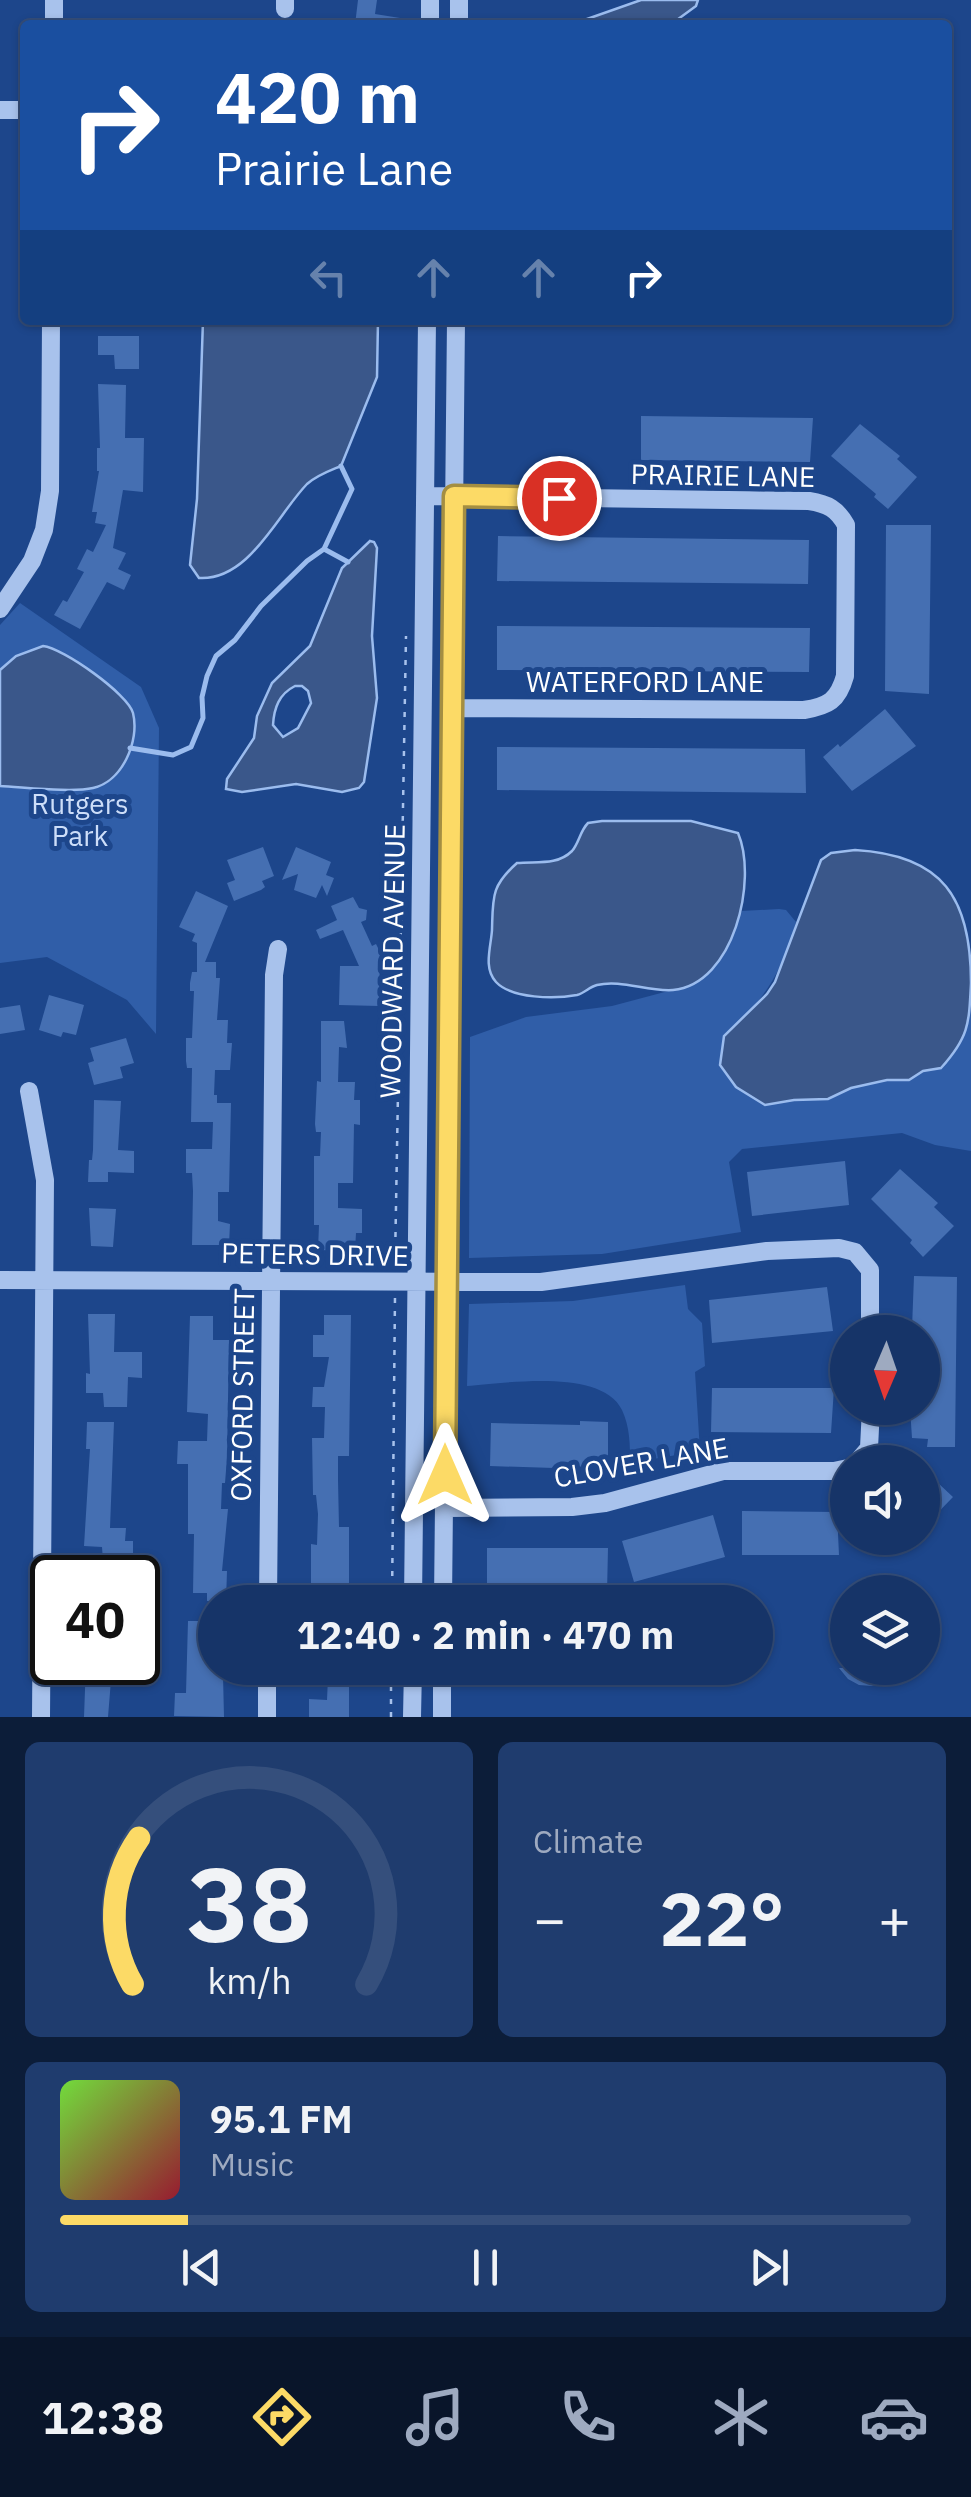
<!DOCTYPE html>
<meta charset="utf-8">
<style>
body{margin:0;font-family:"IBM Plex Sans",sans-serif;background:#1f3c6e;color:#f1f3f6;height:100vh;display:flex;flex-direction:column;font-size:38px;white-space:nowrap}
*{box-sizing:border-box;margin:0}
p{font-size:32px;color:#9eaac0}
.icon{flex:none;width:55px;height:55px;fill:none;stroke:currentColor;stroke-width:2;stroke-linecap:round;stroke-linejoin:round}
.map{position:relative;height:1717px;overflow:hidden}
.details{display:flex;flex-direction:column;gap:25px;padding:25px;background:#0c1d39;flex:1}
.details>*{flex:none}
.hud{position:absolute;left:20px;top:20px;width:932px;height:305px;border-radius:10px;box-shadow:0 2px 8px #0004,0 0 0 2px #354f7c;background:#1a4fa0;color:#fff;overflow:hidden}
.needle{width:65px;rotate:182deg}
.controls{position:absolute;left:830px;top:1315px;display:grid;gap:20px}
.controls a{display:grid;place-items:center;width:110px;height:110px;border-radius:50%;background:#163468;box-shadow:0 2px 8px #0004,0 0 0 2px #354f7c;font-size:50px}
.speed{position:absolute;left:30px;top:1555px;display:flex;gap:20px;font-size:50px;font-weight:700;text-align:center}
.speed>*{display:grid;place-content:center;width:130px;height:130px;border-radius:50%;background:#163468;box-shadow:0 2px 8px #0004,0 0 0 2px #354f7c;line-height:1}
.speed .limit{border:5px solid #111;border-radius:15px;background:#fff;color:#111}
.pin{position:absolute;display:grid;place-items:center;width:85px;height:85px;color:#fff;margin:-42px;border:5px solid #fff;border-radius:50%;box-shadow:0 2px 10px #0007}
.me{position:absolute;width:110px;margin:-55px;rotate:0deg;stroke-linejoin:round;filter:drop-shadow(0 0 8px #0008)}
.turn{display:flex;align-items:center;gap:35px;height:210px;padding:0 30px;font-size:45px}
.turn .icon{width:130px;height:130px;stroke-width:2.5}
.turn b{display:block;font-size:70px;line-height:85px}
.lanes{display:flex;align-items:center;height:95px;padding:0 30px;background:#0003;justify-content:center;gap:50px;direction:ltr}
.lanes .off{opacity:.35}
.big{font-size:75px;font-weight:700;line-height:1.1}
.details .widget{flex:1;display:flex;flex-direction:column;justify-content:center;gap:15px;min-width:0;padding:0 35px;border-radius:15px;background:#1f3c6e}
.details .dial{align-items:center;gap:0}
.dial svg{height:260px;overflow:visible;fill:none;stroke:#354f7c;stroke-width:7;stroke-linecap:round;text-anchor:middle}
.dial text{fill:#f1f3f6;stroke:none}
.song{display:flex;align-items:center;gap:30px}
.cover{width:120px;height:120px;border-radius:15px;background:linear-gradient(135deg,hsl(100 70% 55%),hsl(350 70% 35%))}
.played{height:10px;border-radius:5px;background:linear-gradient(90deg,#fcda66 15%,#354f7c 15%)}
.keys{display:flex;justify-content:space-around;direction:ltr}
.heat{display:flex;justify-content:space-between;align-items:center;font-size:55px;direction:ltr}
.details .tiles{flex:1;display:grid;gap:25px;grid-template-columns:1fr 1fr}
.widget:last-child{grid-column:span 2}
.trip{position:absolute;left:198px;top:1585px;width:575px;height:100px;border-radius:50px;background:#163468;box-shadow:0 2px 8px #0004,0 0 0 2px #354f7c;font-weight:700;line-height:100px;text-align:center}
.tabs{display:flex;height:160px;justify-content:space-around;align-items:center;background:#09152a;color:#9eaac0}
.tabs .icon{width:70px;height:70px}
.tabs .selected{color:#fcda66}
.tabs b{font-size:45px;color:#f1f3f6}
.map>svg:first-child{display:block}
.green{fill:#305ea8}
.water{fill:#3a578a;stroke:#9bbcee;stroke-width:2.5;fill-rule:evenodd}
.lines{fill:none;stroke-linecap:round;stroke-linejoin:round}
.stream{stroke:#9bbcee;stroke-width:5}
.building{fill:#456fb2}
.path{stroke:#a8c2ec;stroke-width:2.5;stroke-dasharray:5 8;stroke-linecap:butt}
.minor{stroke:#a8c2ec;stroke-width:18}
.route-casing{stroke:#a48e42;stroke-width:25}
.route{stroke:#fcda66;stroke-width:18}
.labels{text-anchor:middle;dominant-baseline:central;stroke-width:10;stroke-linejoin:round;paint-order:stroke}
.street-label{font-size:28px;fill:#fff;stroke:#1d468b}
.park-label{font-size:28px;fill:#cddef9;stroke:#1d468b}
</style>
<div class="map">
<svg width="971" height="1717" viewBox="0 0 971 1717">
<rect width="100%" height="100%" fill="#1d468b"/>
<!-- green -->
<path class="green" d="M20,603L141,687L159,728L156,1034L127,1000L47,957L0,963V625Z
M779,909L786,910L796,922C781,975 765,999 724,1036L765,1105L794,1100L828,1099L851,1088L887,1080H909L923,1071L941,1068C971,1033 969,1020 971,975V1151L935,1145L902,1133L742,1149L729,1162L741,1232L602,1254L469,1258L470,1037L526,1017L612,1006L691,985L710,973L742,911Z
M685,1285L688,1309L702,1323L705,1366L695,1372L700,1451L630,1463C630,1445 630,1427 622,1410C602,1368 506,1383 467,1386L469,1304L573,1301Z"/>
<!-- water -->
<path class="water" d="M641,0H698L696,6L670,25H570Z
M203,320H378L377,377L341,466C329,471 317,475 307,484C277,515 249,581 199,578L190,565L197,499Z
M370,541L374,542L377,548L372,636L377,698L364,782L359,788L342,792L296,784L242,792L226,789L227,779L254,738L257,716L272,683L310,646L342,568ZM295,686H302L308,691L311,703L298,728L283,737L273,725C274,708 279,694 295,686Z
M43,646C63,648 128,694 133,713C140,741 122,782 93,788C72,793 23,787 0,786V670L16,656Z
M602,821H691L738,833C758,880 734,984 673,990C648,992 621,979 597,985C589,987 585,993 577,995C555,999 512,999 496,982C483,968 491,947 492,930C493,897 491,886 517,863C536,861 557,866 572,851C579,843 580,831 588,823Z
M855,850C943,855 971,898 971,983C969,1024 969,1037 941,1068L923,1071L909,1080H887L851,1088L828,1099L794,1100L765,1105L736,1087L720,1065L724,1036L767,994L775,982L821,860L831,853Z"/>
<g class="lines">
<!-- stream -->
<path class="stream" d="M324,549L348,562
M130,748L173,755L191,747L203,718L202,697L207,676L216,656L235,640L261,606L307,561L324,549L352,489L341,466"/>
</g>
<!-- building -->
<path class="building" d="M358,0H377L375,14L400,18V25H355Z
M98,336H139V369H115L114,355H98Z
M98,384L126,385L125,438H144L143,492L123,490L113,548L126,553L118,569L131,575L124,590L107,582L80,629L54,615L63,600L67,602L84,572L77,569L87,549L93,552L106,525L95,523L97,512H92L99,471H97V448H100Z
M641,416L813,418L810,462L641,460Z
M860,424L900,456L897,459L917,477L888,509L874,497L876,494L831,456Z
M886,525H931L929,694L885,691Z
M498,536L809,540L808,584L497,581Z
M497,626L810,628L809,672L497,670Z
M885,709L916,746L852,791L823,757L838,744L840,747Z
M497,747L805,749L806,793L497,790Z
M263,847L274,876L262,881L265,887L261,890L234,901L227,883L235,880L227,860Z
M296,847L331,862L326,875L334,878L327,896L322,885L316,898L294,890L298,874L282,880Z
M196,891L228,906L205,962H216V978H220L217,1020H228L227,1043H232L230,1070H215L214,1095H217V1103H231L229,1192H218V1221L230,1224L229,1245H192L193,1191L192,1173H186V1149H212L213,1122H191L192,1068H187L186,1061V1038H192L194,991H190V983L192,972H197V943L192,941L195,934L179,927Z
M353,897L359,908L367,910L366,920L361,922L372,946L376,944L380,952L379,1006L339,1005L340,966H359L343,930L320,939L316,930L337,920L331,906Z
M49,995L84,1005L76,1035L63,1032L61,1037L39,1030Z
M20,1005L25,1030L0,1034V1008Z
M321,1021H344L347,1048L339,1047L338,1082H355L354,1100H360V1125L354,1124L353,1183H338V1208L362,1209V1233H356L355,1251L318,1250L319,1225H314V1156H320L321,1132H316L315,1124L317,1081L321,1082Z
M126,1038L134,1063L120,1067L123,1078L94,1085L88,1063L94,1061L90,1048Z
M94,1100L121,1101L118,1150L134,1151V1173L108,1172V1182H88L89,1160H92L93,1150Z
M845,1161L849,1205L752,1216L747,1172Z
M900,1169L938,1203L934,1207L954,1226L923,1257L910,1243L912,1240L871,1199Z
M89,1208L116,1209L113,1247L91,1246Z
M914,1276L957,1277L955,1447H927L928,1439L912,1438L910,1408H922V1332H919L920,1328H912Z
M827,1287L833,1331L712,1343L709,1300Z
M88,1314H115L114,1352H142V1378L128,1377L127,1407H104L103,1393H86V1373L90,1374Z
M324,1315H351L349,1456H338V1480L339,1527H349V1602H311V1544L317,1545L318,1514L316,1495H313L312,1438H324L325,1407H312L313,1387H324L329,1357H313V1335H324Z
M190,1316H213V1340H229L227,1458L225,1483H222L221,1509H228L222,1571H227L226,1601H207V1593H193L194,1534H188V1464H177L178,1441H207L208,1414L187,1412Z
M712,1388H834L831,1433L711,1432Z
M580,1421L608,1422V1465L554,1468L490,1466L491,1423L580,1425Z
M87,1422H114L110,1528H126L125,1541H133V1561H103L102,1547L84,1546L90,1449H86Z
M922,1468L953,1497L922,1529Z
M742,1511L837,1512L839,1555H742Z
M713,1515L725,1557L634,1582L622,1541Z
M487,1548H608L607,1593L487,1591Z
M188,1621H215V1675H223L224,1717L174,1716L175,1693H186Z
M86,1662H108V1679L111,1680L108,1717H84Z
M839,1668H902L883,1683L872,1686L859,1685L848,1679Z
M328,1677H349V1717H309V1699L327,1700Z"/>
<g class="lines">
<!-- path -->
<path class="path" d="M395,1263L406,636
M392,1602L395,1296
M391,1717V1668"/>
<!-- minor -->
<path class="minor" d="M285,0V9
M54,25V0
M430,25V0
M459,25V0
M0,110H25
M425,496L809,501C828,504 837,509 846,525L845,676C838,701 828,706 804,710L451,708
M0,609L32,561L44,530L50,491L51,320
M29,1091L45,1180L41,1717
M0,1280L541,1282L767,1251L839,1248L855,1252L870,1270V1332
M857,1462L869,1448L871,1408
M445,1508L572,1507L605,1503L723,1471H834L848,1468
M268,1602L274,975L278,949
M413,1602L427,320
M443,1602L456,320
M267,1717V1668
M412,1717L413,1668
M442,1717V1668"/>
</g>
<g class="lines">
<defs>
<path id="route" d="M445,1475L454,496L559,498"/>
</defs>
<!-- route casing -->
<use href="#route" class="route-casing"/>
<!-- route -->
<use href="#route" class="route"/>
</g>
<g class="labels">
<!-- street labels -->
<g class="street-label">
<text transform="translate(723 475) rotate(1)">PRAIRIE LANE</text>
<text x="645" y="681">WATERFORD LANE</text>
<text transform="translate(392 961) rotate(-89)">WOODWARD AVENUE</text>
<text transform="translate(315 1254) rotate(1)">PETERS DRIVE</text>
<text transform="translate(242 1395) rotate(-89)">OXFORD STREET</text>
<text transform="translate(641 1462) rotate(-10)">CLOVER LANE</text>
</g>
<!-- park labels -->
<g class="park-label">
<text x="80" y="803">Rutgers<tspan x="80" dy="32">Park</tspan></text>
</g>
</g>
</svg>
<div class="controls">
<a><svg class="needle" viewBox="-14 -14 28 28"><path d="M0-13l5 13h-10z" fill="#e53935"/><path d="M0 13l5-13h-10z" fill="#9eaac0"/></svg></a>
<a><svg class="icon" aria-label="sound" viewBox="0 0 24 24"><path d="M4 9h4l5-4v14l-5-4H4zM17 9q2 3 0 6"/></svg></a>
<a><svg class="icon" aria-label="layers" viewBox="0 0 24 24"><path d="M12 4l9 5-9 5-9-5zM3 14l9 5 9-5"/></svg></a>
</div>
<div class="speed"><div class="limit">40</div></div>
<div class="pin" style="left:559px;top:498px;background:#d93025"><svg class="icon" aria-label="arrive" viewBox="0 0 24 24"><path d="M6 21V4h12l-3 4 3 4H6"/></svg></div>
<svg class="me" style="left:445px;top:1475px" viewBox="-20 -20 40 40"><path d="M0-17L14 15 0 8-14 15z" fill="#fcda66" stroke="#fff" stroke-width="4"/></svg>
<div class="trip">12:40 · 2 min · 470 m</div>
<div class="hud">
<div class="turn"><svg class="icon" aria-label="right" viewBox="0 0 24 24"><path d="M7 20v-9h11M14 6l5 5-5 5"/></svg><div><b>420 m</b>Prairie Lane</div></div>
<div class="lanes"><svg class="icon off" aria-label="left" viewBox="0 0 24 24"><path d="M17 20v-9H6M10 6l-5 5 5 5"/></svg><svg class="icon off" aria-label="ahead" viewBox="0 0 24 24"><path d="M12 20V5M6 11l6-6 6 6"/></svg><svg class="icon off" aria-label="ahead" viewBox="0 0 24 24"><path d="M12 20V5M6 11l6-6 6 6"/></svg><svg class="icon" aria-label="right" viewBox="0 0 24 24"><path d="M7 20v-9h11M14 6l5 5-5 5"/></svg></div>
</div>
</div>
<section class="details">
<div class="tiles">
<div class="widget dial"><svg viewBox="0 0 100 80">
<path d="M14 69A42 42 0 1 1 86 69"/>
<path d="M14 69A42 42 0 0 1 16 24" stroke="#fcda66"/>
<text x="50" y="56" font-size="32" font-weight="700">38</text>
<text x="50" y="72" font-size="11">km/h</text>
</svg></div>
<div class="widget"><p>Climate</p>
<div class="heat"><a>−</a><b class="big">22°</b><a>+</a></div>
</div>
<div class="widget">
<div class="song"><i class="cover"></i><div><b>95.1 FM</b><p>Music</p></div></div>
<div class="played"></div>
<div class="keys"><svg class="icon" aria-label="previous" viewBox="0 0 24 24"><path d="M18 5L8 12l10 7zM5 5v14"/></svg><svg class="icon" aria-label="pause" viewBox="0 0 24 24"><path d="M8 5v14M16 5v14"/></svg><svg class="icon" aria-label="next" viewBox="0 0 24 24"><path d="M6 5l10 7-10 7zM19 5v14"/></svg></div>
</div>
</div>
</section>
<nav class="tabs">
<b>12:38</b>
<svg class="icon selected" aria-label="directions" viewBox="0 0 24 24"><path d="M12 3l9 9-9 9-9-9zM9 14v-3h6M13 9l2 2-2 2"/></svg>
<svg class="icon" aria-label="music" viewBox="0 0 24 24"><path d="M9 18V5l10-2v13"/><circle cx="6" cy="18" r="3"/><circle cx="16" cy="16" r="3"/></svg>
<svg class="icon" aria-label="phone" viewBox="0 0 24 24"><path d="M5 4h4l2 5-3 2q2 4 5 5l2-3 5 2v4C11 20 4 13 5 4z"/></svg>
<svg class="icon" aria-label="climate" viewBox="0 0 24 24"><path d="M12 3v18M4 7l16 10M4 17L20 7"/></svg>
<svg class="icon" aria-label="car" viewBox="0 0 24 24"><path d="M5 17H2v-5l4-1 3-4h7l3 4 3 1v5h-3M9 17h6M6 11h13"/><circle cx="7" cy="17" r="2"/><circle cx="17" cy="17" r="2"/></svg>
</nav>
